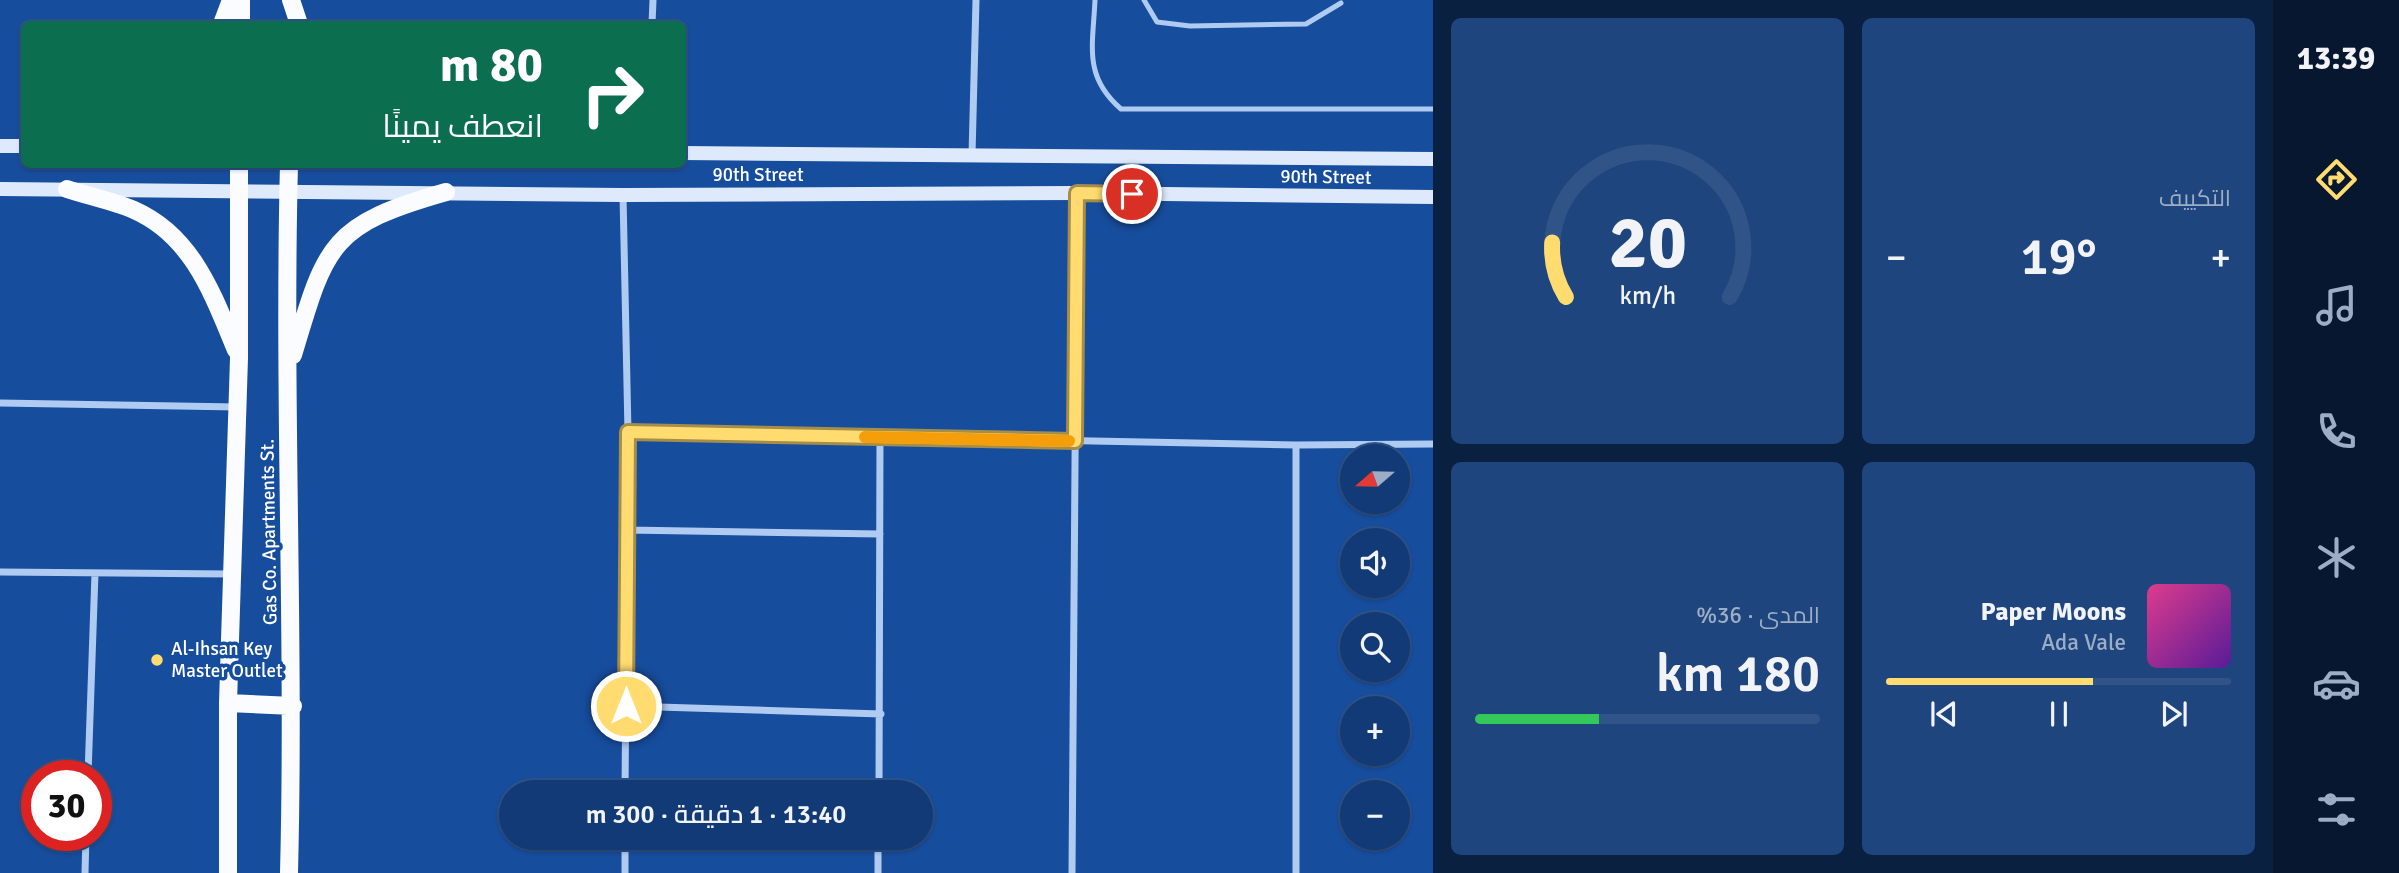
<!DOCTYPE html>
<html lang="ar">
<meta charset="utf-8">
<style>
body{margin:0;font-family:Signika,Cairo,sans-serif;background:#1e457e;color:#f1f3f6;direction:rtl;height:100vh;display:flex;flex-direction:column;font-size:26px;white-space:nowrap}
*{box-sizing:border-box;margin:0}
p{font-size:23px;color:#9cadc5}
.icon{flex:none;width:38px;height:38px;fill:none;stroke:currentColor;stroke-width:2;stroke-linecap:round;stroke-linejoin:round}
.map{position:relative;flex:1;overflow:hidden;direction:ltr}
.details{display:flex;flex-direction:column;gap:18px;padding:18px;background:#092041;width:840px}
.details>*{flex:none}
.guide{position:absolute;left:21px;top:21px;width:665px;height:147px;border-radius:10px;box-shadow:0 2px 5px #0004,0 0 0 2px #305488;direction:rtl;background:#0b6e4f;color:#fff;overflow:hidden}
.needle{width:46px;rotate:250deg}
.buttons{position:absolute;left:1340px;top:444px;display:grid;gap:14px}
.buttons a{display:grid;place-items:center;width:70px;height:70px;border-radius:50%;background:#113a76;box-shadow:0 2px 5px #0004,0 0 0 2px #305488;font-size:35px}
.speed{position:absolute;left:21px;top:760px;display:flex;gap:14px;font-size:35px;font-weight:700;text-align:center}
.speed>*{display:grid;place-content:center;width:91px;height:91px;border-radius:50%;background:#113a76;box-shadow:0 2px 5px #0004,0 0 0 2px #305488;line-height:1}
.speed .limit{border:10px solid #d22;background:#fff;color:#111}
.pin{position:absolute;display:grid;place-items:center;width:60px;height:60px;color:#fff;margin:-30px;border:4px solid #fff;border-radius:50%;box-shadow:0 2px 7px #0007}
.me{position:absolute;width:77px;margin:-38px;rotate:0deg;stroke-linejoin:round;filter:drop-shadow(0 0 5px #0008)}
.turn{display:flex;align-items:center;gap:24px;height:147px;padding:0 28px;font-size:32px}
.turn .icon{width:91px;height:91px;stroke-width:2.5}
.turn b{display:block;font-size:49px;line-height:60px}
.big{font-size:52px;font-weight:600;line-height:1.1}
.details .widget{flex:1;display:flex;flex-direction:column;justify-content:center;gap:10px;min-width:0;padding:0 24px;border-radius:10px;background:#1e457e}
.details .dial{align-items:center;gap:0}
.dial svg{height:182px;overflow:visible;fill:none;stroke:#305488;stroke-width:7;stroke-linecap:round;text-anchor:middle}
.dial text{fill:#f1f3f6;stroke:none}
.song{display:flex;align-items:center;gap:21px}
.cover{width:84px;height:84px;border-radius:10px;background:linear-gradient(135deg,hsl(330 70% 55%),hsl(270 70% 35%))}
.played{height:7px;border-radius:4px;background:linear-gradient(90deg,#ffdb70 60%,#305488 60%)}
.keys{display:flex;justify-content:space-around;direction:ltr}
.heat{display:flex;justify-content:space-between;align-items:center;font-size:38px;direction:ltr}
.charge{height:10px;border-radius:5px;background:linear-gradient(90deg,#34c759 36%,#305488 0)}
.details .tiles{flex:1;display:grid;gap:18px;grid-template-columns:repeat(2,1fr)}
.trip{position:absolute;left:499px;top:780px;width:434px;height:70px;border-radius:35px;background:#113a76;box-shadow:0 2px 5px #0004,0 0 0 2px #305488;font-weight:600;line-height:70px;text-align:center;direction:rtl}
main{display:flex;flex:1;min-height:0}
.tab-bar{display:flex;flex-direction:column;width:126px;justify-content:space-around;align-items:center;background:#07172f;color:#9cadc5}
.tab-bar .icon{width:49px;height:49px}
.tab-bar .selected{color:#ffdb70}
.tab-bar b{font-size:32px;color:#f1f3f6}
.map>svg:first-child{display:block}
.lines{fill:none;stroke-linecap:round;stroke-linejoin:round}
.lane{stroke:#afcbf2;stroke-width:5}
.street{stroke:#afcbf2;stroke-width:7}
.secondary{stroke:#deeafc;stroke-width:14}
.primary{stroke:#fafcff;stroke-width:18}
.route-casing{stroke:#a68e49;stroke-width:18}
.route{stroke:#ffdb70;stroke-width:12}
.slow{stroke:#f59e0b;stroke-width:12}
.poi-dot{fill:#ffdb70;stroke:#174d9d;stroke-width:2.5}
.labels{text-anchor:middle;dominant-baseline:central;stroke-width:7;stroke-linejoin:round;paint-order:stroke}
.street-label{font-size:19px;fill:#fff;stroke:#174d9d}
.poi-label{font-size:19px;fill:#fff;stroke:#174d9d;text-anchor:start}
</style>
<main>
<nav class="tab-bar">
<b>13:39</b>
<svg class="icon selected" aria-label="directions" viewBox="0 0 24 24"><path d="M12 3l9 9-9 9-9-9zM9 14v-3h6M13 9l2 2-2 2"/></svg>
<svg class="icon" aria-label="music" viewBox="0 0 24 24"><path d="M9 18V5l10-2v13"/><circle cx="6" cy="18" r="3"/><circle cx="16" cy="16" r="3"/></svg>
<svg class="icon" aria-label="phone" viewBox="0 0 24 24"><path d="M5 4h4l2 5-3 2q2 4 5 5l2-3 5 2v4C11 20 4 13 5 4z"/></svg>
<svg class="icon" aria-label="climate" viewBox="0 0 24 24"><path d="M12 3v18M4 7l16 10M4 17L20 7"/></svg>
<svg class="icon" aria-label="car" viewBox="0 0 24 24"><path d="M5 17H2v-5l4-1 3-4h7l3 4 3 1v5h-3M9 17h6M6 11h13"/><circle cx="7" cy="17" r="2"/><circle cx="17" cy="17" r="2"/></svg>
<svg class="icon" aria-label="filters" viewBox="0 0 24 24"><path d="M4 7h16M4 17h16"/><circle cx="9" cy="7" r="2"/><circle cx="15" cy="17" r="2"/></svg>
</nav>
<section class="details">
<div class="tiles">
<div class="widget"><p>التكييف</p>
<div class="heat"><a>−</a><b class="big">19°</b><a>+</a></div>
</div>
<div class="widget dial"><svg viewBox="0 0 100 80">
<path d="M14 69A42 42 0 1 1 86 69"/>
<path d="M14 69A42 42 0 0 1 8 45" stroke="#ffdb70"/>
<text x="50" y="56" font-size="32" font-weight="700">20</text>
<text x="50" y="72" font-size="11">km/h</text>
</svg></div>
<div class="widget">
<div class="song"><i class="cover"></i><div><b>Paper Moons</b><p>Ada Vale</p></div></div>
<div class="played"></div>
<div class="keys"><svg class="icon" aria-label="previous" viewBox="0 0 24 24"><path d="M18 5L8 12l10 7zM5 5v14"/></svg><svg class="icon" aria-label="pause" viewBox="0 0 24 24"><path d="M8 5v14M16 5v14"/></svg><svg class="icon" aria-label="next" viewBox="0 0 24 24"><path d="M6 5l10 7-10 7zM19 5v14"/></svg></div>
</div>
<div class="widget"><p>المدى · 36%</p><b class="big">180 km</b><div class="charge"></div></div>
</div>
</section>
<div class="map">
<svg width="1433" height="873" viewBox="0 0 1433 873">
<rect width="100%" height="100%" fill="#174d9d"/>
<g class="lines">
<!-- lane -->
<path class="lane" d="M1095,0C1093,46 1083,76 1121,109H1433
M1144,0L1157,22L1190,26L1306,24L1341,3"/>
<!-- street -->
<path class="street" d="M652,24L653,0
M972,155L976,0
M623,195L628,432L625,793
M0,403L237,407
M628,432L1296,445L1433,444
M1296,445V873
M627,530L880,534
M0,572L230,574
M626,706L881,714
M88,775L95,573
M879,793L880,437
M85,873L86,835
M625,873V838
M878,873V838
M1072,873L1077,193"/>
<!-- secondary -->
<path class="secondary" d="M0,146H24
M682,153L1433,159
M0,189L623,195L1077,193L1433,197"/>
<!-- primary -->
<path class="primary" d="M291,0L299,24
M222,24L231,0
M241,24V0
M289,164C283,401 295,637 289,873
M67,189C88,196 113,201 134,210C193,236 213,295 236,350
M293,355C326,244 330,225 446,192
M228,703L293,706
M228,873V703L239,358V164"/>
</g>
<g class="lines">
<defs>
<path id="route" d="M626,706L628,432L1075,441L1077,193L1132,194"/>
</defs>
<!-- route casing -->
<use href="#route" class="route-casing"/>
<!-- route -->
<use href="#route" class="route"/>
<!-- slow -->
<path class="slow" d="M865,437L1069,441"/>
</g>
<!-- markers -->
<circle class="poi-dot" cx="157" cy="660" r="7"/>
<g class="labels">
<!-- street labels -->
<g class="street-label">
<text x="758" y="175">90th Street</text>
<text transform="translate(1326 177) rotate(1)">90th Street</text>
<text transform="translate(269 532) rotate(-91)">Gas Co. Apartments St.</text>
</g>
<!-- poi labels -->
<g class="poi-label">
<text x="171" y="649">Al-Ihsan Key<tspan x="171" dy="22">Master Outlet</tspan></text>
</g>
</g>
</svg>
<div class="buttons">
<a><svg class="needle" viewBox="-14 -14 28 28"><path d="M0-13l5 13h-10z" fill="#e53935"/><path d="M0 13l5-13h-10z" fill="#9cadc5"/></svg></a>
<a><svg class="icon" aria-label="sound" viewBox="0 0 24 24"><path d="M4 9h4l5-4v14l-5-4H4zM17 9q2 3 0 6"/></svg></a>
<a><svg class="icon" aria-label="search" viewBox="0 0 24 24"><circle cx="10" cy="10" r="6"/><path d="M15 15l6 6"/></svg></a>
<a>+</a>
<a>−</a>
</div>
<div class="speed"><div class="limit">30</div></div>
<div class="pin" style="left:1132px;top:194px;background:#d93025"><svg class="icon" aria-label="arrive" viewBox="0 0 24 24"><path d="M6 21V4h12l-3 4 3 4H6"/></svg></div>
<svg class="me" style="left:626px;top:706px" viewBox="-20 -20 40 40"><circle r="17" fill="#ffdb70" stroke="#fff" stroke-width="3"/><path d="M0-11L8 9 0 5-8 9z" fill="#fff"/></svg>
<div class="trip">13:40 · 1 دقيقة · 300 m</div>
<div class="guide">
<div class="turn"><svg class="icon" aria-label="right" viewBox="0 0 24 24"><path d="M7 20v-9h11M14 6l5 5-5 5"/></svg><div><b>80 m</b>انعطف يمينًا</div></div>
</div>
</div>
</main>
